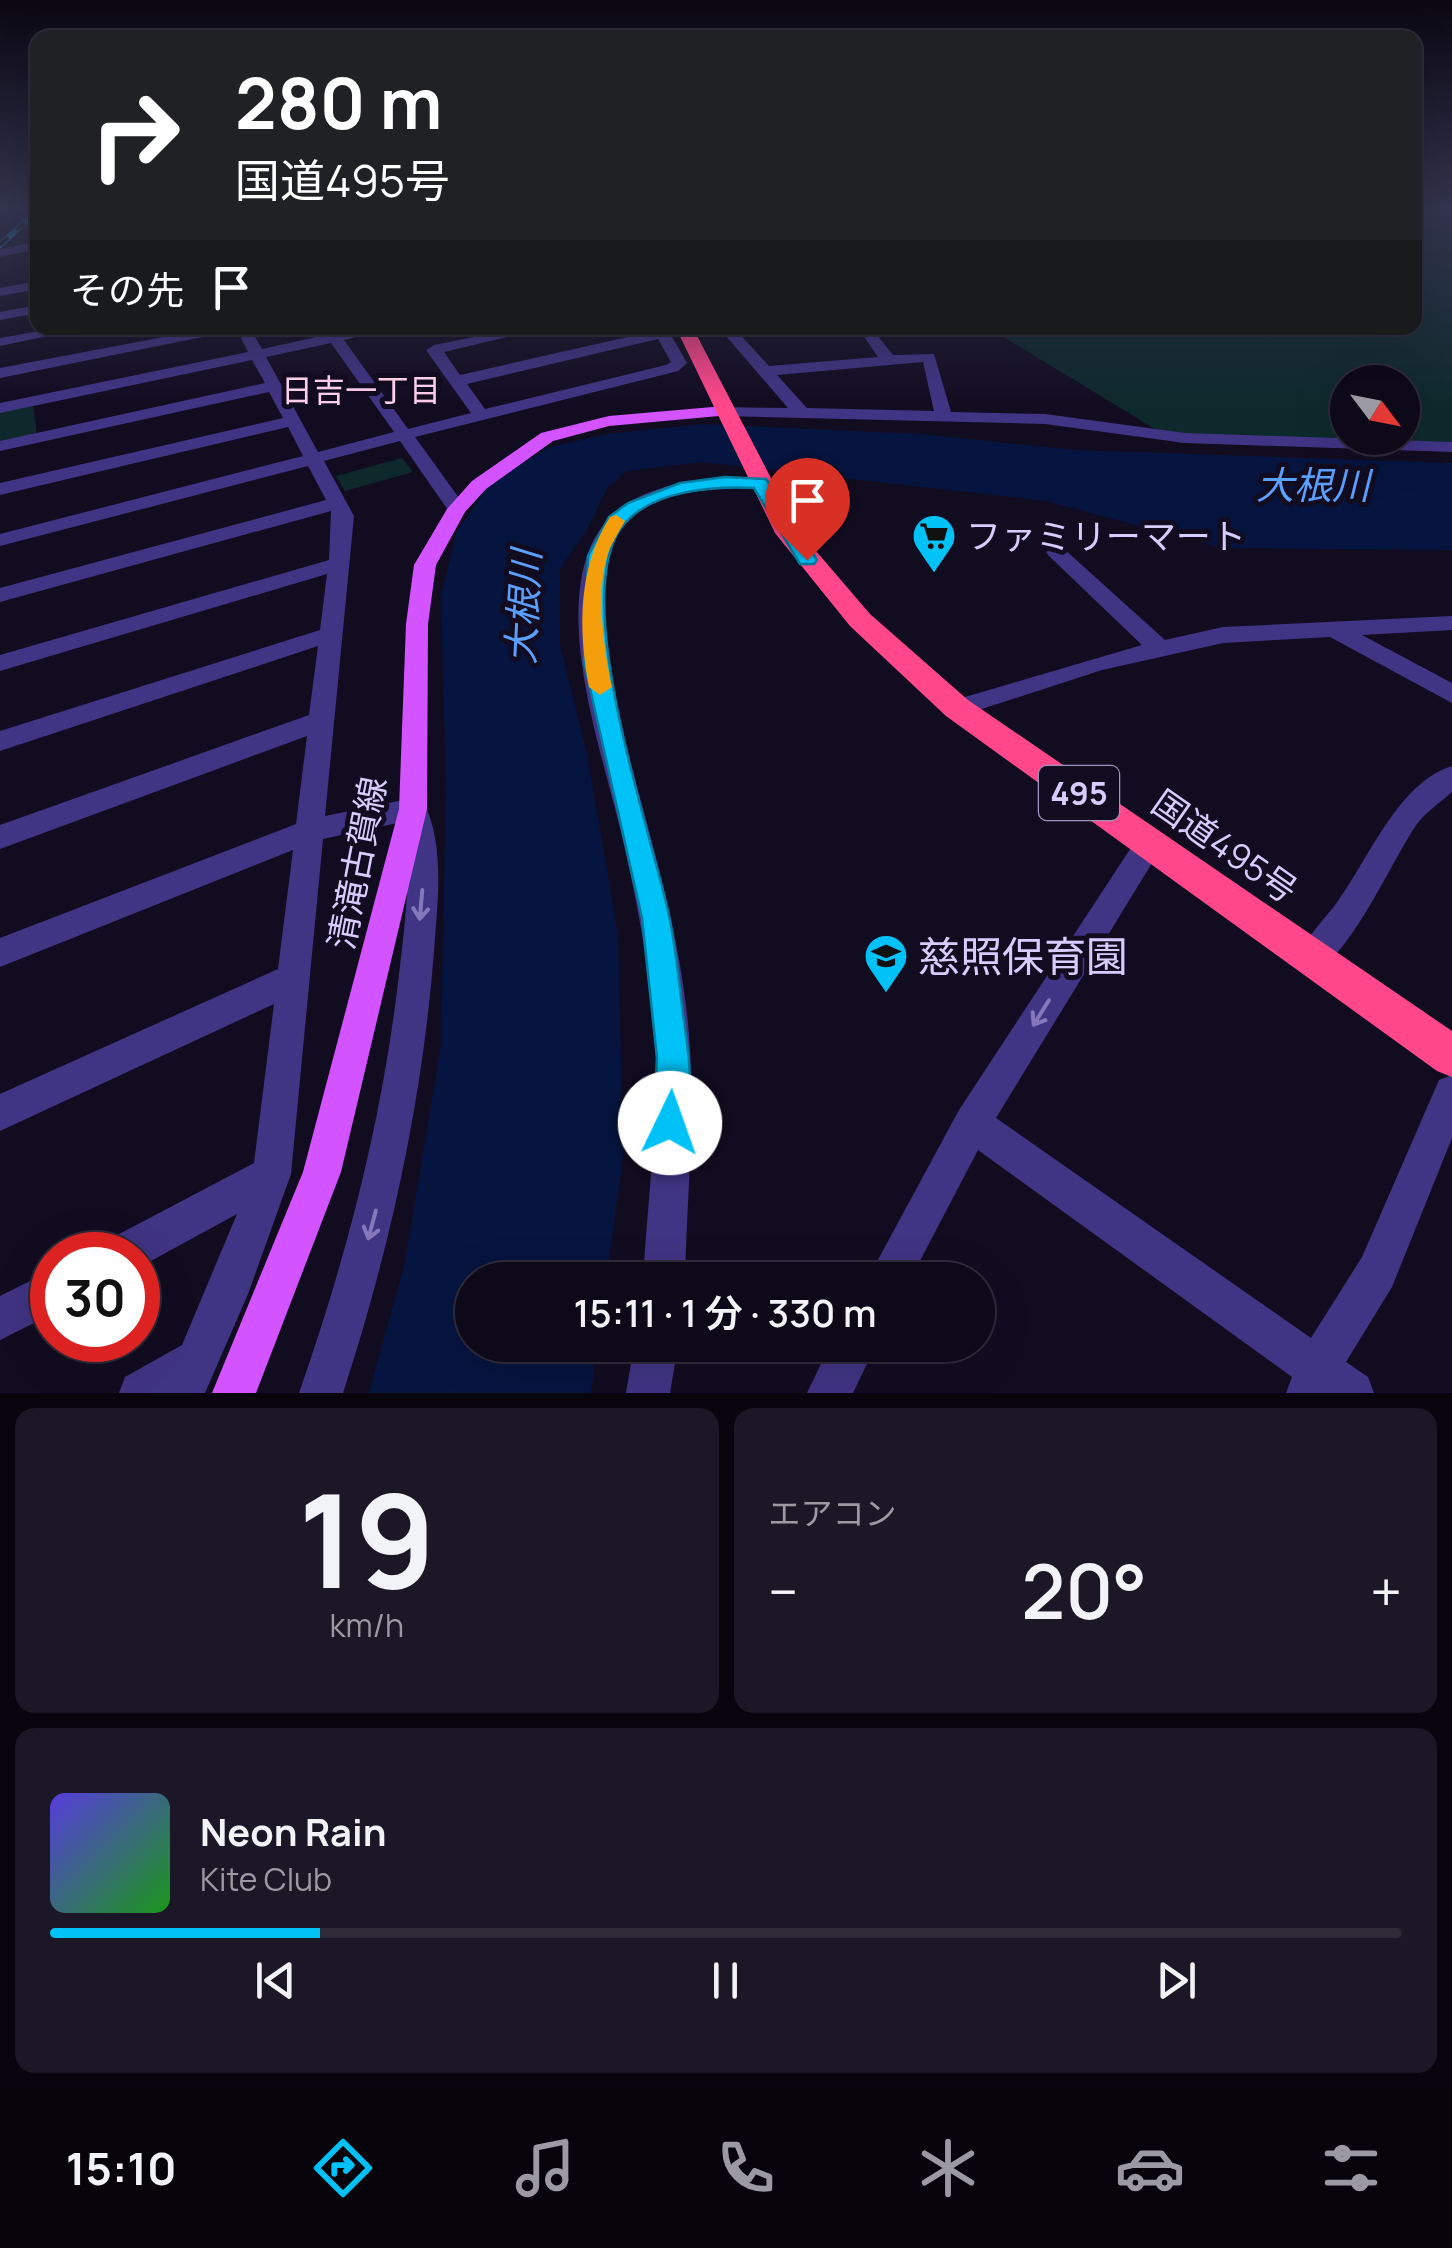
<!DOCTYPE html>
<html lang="ja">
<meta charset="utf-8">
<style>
body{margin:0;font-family:Manrope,"Noto Sans JP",sans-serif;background:#1c1726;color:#f1f3f6;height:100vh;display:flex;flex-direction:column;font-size:38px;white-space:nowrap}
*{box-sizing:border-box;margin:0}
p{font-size:32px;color:#9b9aa2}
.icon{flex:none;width:55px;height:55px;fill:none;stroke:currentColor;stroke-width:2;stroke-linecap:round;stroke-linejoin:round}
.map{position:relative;height:1393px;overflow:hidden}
.drawer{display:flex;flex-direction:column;gap:15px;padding:15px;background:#08050e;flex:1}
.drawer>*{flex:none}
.guide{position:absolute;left:30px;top:30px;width:1392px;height:305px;border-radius:20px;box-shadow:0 10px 40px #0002,0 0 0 2px #2e2a38;background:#202124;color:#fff;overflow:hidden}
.needle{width:65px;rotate:122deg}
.fabs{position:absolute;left:1330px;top:365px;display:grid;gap:20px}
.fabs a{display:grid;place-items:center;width:90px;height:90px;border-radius:50%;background:#0e0919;box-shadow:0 10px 40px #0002,0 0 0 2px #2e2a38;font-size:50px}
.speed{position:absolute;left:30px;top:1232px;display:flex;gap:20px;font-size:50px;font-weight:700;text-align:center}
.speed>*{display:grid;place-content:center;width:130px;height:130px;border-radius:50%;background:#0e0919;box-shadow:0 10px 40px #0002,0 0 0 2px #2e2a38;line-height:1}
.speed .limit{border:15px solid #d22;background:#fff;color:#111}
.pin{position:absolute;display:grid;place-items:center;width:85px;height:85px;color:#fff;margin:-102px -42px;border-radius:50% 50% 50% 0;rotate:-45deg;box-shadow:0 0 10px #0007}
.pin .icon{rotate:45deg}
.me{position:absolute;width:110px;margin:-55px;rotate:3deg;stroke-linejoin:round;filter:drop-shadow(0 0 8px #0008)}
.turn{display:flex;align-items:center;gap:35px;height:210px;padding:0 40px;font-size:45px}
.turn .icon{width:130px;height:130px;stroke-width:2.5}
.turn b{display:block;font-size:70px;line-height:85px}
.then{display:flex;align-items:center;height:95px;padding:0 40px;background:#0003;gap:20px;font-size:38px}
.big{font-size:75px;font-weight:600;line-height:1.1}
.drawer .tile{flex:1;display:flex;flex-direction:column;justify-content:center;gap:15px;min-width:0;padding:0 35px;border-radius:20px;background:#1c1726}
.drawer .dial{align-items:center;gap:0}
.dial b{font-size:130px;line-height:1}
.song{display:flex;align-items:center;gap:30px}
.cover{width:120px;height:120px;border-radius:15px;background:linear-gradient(135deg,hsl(250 70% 55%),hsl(120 70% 35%))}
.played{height:10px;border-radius:5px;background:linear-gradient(90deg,#00c2f7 20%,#2e2a38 20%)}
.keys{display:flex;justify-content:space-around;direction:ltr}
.heat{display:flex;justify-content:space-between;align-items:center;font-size:55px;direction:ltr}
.drawer .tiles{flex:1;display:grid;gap:15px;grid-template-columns:1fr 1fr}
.tile:last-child{grid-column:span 2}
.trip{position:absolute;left:455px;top:1262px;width:540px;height:100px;border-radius:50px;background:#0e0919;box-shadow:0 10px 40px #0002,0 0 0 2px #2e2a38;font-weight:600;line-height:100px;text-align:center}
.tabs{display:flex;height:160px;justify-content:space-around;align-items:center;background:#06040a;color:#9b9aa2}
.tabs .icon{width:70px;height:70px}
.tabs .selected{color:#00c2f7}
.tabs b{font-size:45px;color:#f1f3f6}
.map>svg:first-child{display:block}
.green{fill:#0e292c;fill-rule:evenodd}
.water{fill:#061540}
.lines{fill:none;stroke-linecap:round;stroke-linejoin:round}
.minor{fill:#403484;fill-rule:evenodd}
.major{fill:#d253ff;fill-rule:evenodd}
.highway{fill:#ff478a;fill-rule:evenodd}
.rail-casing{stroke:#00c2f7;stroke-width:6}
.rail{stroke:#120c21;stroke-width:4;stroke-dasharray:11;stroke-linecap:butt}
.oneway{stroke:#8478bb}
.route{fill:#00c2f7;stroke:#007ea1;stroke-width:2.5}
.slow{fill:#f59e0b}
.labels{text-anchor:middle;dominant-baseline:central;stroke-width:10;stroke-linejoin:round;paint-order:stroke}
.far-neighbourhood-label{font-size:32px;fill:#ffcee8;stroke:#120c21}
.shield{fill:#120c21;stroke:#9d92bc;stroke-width:2.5}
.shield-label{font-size:32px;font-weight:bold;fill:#d8ccff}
.poi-label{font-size:35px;fill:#d8ccff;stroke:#120c21;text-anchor:start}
.street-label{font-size:35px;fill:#d8ccff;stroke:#120c21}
.water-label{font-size:38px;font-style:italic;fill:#5aa0ff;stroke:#120c21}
.near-poi-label{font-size:42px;fill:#d8ccff;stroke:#120c21;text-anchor:start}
</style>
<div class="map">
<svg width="1452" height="1393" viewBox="0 0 1452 1393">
<rect width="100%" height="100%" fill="#120c21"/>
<!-- green -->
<path class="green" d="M1415,209H1452V450L1178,443L989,328H1415ZM1348,382H1402V438H1348Z
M33,404L37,436L0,444V411Z
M402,458L413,472L345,491L336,476Z"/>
<!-- water -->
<path class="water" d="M703,424L921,434L1074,450L1452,463V550L1222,548L1046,501L702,462L627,471L607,488L586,531L560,569V644L587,754L618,934L623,1157L606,1280H472V1345H597L591,1393H369L405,1262L441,1046L446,788L441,595L457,531L491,483L547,448L607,434Z"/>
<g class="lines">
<!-- minor -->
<path class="minor" d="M38,241V249L0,257V249Z
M38,281V289L0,296V288Z
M38,305V313L0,320V312Z
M57,328H86L0,346V338Z
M211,328H250L262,349L326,335L321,328H335L339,333L390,328L344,340L408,429L471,413L426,350L434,345L519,328H544L444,352L460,375L654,331L653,328H667L687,363L678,371L415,437L467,509L464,513H450L400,441L324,461L354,516L325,816L413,798L423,801C446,845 437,905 434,952C422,1103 390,1249 343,1393H299C346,1259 381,1124 398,983C404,930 413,875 402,822L323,839L291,1174L248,1294L205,1393H119L125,1377L182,1345L237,1214L138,1268V1255H100L106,1241L254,1163L274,1004L0,1131V1094L278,969L293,850L0,967V938L296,824L307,736L0,849V825L309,715L318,646L0,751V731L320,630L327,574L0,671V655L329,560L331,511L0,602V588L326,500L308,466L0,546V534L303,456L288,427L0,495V483L283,418L269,392L0,451V441L265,383L252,360L0,413V403L248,352L237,330L0,378V368ZM658,339L671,362L666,365L485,409L467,384ZM331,343L394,432L318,452L266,357Z
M719,328H734L769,366L878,357L863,335L864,328H878L877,335L893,355L934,354L951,412L1045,414L1185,433L1452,442V452L1185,443L1045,424L724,416L718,415V407L788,408ZM923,362L934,411L807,408L777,375Z
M717,478L760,477L769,483L760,489C711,488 644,488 616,537C591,580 603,642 613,687C635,796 675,902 687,1014C697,1102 687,1191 685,1280H643C648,1190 662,1098 653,1007C646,949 635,893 622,836C603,756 559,633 588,553C608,497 664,483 717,478Z
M1056,546L1063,548L1165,640L1223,627L1452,616V630L1362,635L1452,683V703L1330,637L1223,643L1102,670L957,717L948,714L944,708L948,702L1142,645L1049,556L1046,552Z
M1452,766V792C1441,802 1426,812 1417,824C1393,858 1350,958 1313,972L1302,967L1297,957C1307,936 1325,919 1338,901C1369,858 1399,782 1452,766Z
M1150,830L1160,834L1165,842L1160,850L996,1118L1311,1338L1362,1257L1439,1080L1452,1075V1138L1392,1287L1346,1362L1368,1377L1374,1393H1286L1292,1377L978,1150L910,1280H867L959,1110L1140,834Z
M52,1270V1314L0,1340V1296Z
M634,1345H678L670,1393H626Z
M830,1345H876L853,1393H807Z"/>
<!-- major -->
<path class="major" d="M724,406L730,407V415L609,426L553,441L486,489L465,512L436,565L428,624L427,809L341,1172L256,1393H212L303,1172L399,809L406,624L414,565L447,509L472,481L541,433L609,416Z"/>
<!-- highway -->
<path class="highway" d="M676,328H693L798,530L870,614L968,700L1452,1031V1077L1437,1071L946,716L850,626L775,533Z"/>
<defs>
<path id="rail" d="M0,245L38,210"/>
</defs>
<!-- rail casing -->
<use href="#rail" class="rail-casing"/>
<!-- rail -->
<use href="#rail" class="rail"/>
</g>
<!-- one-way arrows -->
<defs><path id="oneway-shaft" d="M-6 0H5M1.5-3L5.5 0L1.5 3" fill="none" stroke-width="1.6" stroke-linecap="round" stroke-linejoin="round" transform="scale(2.5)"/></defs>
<g class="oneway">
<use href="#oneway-shaft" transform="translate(421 905) rotate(95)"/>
<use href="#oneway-shaft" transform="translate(1041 1013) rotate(122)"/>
<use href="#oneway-shaft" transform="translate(372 1225) rotate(105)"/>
</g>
<!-- sky -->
<linearGradient id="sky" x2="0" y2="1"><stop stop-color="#0a0712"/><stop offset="0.52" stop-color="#33344e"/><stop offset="1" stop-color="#33344e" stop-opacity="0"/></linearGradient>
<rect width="1452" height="404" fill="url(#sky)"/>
<!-- route -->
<path class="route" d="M725,477L766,479L817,560L814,564H800L754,488C714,486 654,490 625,523C565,589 652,833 669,916C676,948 679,982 683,1014C688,1051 697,1099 682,1135L670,1140L658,1135L653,1123L657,1058L642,918L584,662L588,556L609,517L628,503L680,483Z"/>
<!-- slow -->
<path class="slow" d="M616,515L625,521C619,532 610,545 607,557C596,594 604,650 612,687L600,695L589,687C578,629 578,567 610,517Z"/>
<!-- icons -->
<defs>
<symbol id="supermarket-pin" viewBox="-11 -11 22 30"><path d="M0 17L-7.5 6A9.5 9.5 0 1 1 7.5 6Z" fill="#00c2f7" stroke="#120c21"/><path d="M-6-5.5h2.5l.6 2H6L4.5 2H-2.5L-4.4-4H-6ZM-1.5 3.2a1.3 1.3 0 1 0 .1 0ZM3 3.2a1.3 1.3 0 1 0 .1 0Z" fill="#111"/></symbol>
<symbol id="school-pin" viewBox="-11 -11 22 30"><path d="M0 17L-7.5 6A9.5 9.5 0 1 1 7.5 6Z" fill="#00c2f7" stroke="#120c21"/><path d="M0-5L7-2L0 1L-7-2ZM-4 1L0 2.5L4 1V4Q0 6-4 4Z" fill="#111"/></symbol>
</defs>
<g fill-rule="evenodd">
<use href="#supermarket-pin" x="909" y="511" width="50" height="68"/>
<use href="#school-pin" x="861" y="931" width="50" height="68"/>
</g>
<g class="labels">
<!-- far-neighbourhood labels -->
<g class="far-neighbourhood-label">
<text x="361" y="390">日吉一丁目</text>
</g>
<!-- shield labels -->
<rect class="shield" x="1039" y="766" width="80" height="54" rx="8"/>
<g class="shield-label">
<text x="1079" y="793">495</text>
</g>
<!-- poi labels -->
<g class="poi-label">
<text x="966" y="536">ファミリーマート</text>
</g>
<!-- street labels -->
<g class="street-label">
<text transform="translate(1225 846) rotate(35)">国道495号</text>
<text transform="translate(357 863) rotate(-79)">清滝古賀線</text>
</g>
<!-- water labels -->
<g class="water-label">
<text x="1313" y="484">大根川</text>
<text transform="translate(522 607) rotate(-87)">大根川</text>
</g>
<!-- near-poi labels -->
<g class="near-poi-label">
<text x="918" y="956">慈照保育園</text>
</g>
</g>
</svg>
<div class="fabs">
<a><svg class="needle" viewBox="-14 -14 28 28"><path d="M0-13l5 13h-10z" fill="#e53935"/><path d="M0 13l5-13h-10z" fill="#9b9aa2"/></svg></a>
</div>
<div class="speed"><div class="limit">30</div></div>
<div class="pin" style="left:807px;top:560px;background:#d93025"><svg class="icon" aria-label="arrive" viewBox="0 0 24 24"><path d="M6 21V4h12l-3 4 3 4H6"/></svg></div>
<svg class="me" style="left:670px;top:1123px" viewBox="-20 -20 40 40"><circle r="19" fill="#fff"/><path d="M0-13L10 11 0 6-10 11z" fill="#00c2f7"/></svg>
<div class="trip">15:11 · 1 分 · 330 m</div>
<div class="guide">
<div class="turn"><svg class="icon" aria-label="right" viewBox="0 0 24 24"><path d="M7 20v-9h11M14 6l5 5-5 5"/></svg><div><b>280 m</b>国道495号</div></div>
<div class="then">その先<svg class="icon" aria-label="arrive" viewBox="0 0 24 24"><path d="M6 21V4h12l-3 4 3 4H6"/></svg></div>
</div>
</div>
<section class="drawer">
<div class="tiles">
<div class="tile dial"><b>19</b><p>km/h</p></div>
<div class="tile"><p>エアコン</p>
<div class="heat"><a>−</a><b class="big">20°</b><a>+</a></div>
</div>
<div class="tile">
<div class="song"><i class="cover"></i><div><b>Neon Rain</b><p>Kite Club</p></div></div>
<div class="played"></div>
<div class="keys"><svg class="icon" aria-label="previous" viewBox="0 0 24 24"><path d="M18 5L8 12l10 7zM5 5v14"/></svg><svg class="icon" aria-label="pause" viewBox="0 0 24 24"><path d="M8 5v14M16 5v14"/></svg><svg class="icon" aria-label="next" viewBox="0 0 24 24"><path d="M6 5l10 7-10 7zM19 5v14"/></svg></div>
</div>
</div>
</section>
<nav class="tabs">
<b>15:10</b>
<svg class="icon selected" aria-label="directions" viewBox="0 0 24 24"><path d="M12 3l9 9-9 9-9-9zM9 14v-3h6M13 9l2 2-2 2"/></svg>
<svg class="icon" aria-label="music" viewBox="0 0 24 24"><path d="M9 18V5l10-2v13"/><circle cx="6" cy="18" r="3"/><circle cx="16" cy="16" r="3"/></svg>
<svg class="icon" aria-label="phone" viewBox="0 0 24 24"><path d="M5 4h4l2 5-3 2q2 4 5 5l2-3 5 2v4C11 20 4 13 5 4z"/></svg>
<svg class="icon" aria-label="climate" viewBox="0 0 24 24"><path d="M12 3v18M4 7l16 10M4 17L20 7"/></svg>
<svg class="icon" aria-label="car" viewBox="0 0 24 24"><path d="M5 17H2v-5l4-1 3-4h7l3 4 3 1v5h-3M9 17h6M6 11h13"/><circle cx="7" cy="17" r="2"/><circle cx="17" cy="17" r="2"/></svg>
<svg class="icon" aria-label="filters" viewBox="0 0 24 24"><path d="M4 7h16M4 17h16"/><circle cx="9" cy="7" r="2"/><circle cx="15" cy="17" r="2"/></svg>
</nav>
